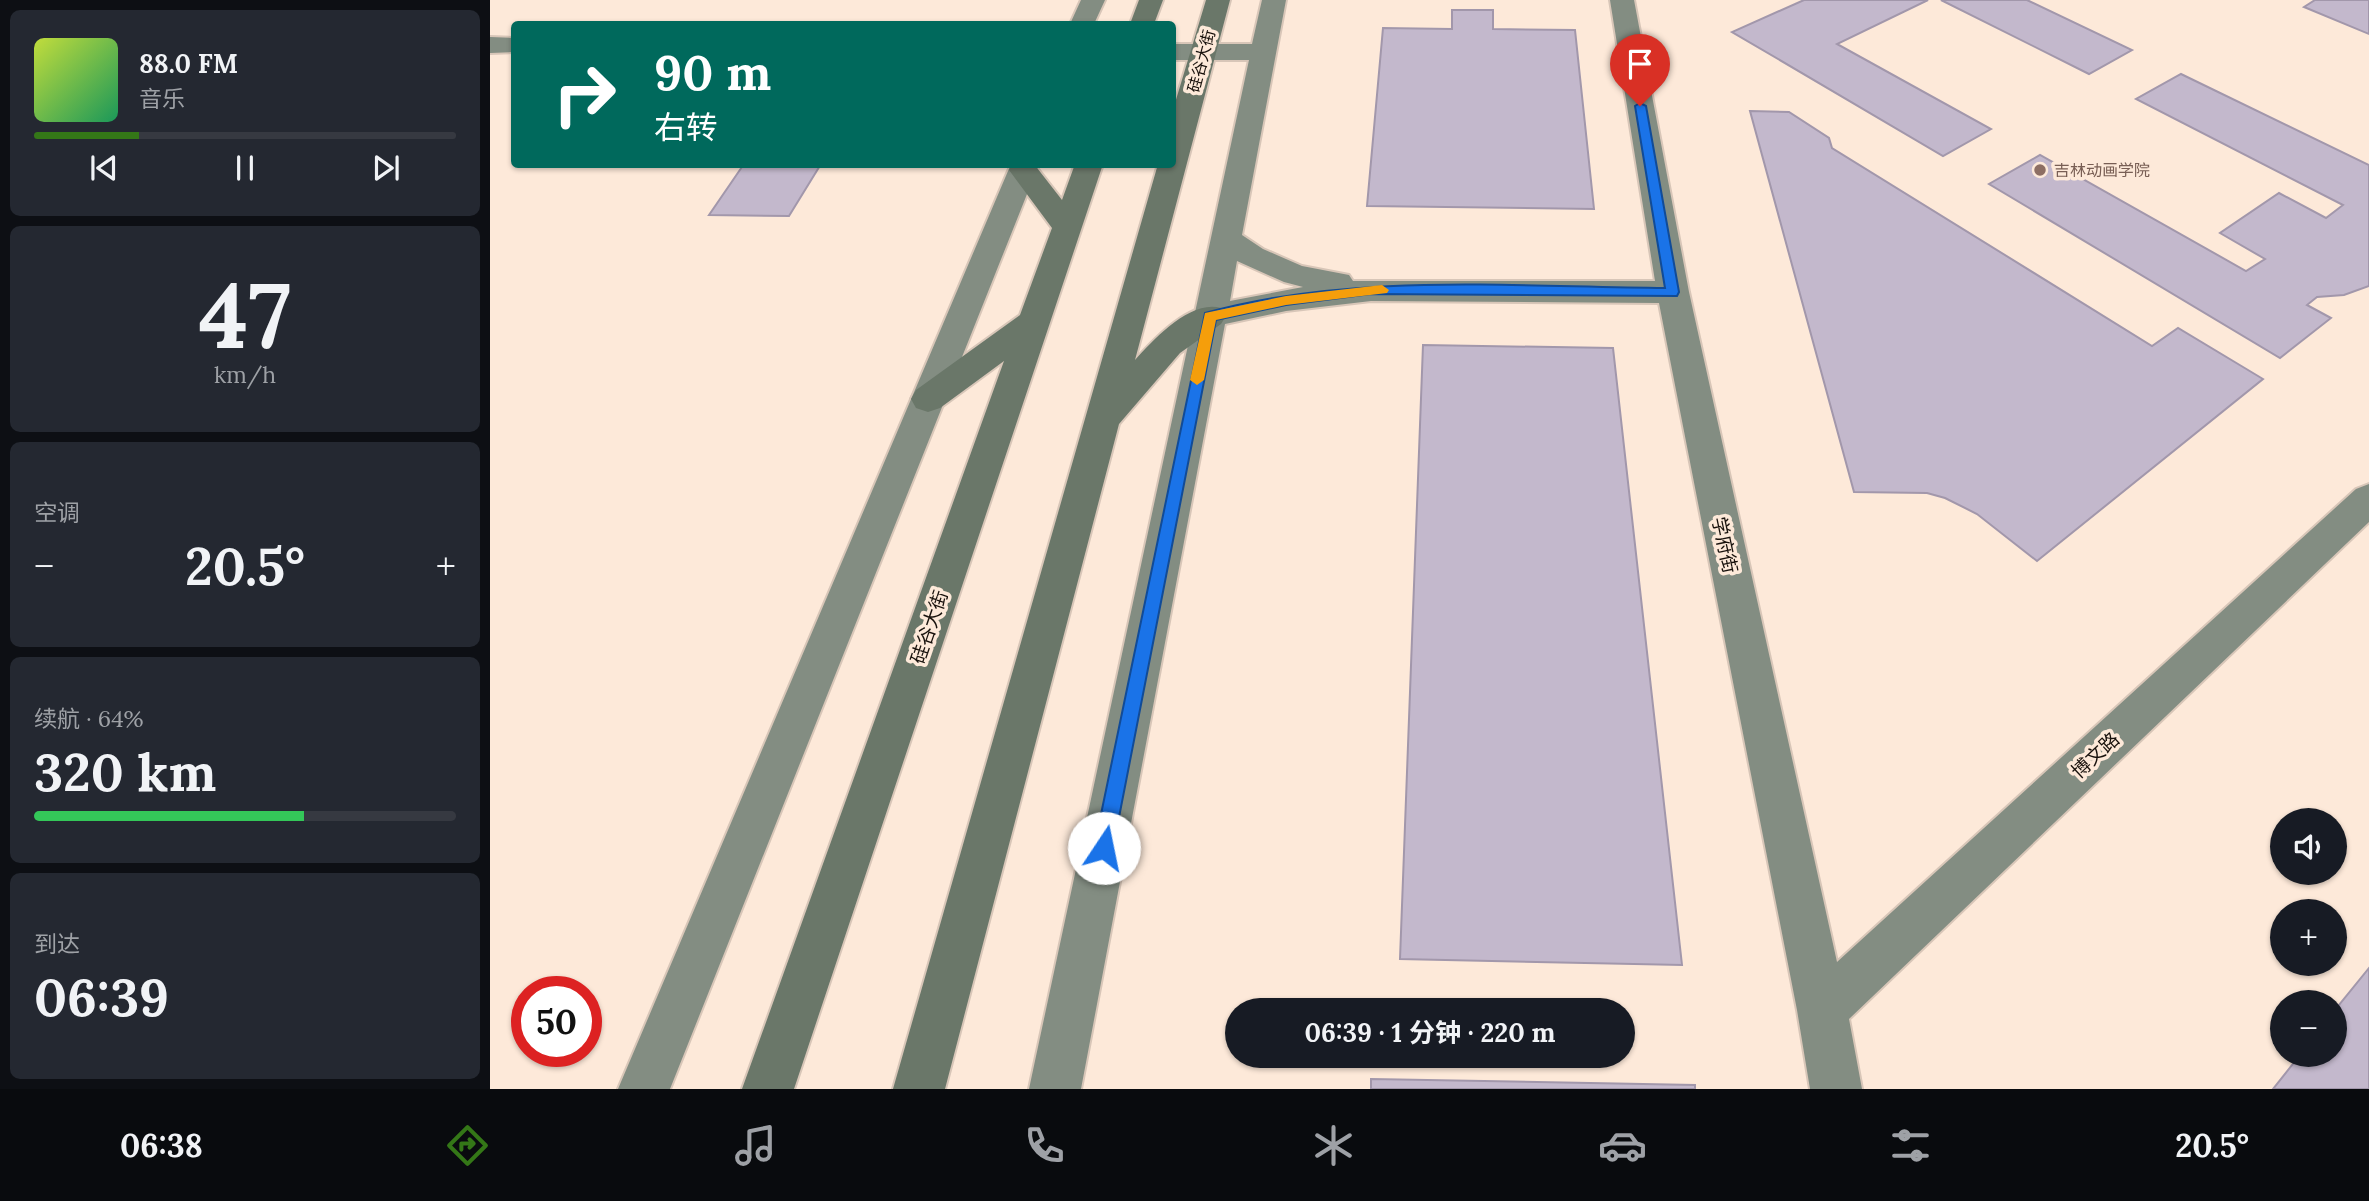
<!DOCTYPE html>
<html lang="zh">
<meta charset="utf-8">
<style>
body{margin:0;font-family:Lora,"Noto Sans SC",serif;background:#242831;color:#f1f3f6;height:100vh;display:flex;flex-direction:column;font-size:26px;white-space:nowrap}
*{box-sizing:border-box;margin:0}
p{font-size:23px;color:#9ea1a6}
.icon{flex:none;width:38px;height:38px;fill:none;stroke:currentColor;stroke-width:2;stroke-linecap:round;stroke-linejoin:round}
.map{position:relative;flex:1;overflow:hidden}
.details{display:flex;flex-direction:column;gap:10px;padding:10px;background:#0d0f14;width:490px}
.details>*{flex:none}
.banner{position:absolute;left:21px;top:21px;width:665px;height:147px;border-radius:7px;box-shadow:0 2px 5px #0004;background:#00695c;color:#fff;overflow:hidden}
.buttons{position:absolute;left:1780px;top:808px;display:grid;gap:14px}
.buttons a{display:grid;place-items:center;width:77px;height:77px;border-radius:50%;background:#171b24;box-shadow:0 2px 5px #0004;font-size:35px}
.speed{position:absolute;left:21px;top:976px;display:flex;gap:14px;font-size:35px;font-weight:700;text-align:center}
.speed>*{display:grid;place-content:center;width:91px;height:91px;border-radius:50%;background:#171b24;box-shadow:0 2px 5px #0004;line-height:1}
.speed .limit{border:10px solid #d22;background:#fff;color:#111}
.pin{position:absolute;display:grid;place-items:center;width:60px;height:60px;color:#fff;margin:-72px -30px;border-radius:50% 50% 50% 0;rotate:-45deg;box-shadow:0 0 7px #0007}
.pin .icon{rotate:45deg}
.me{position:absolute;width:77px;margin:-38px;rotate:11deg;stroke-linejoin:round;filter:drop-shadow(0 0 5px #0008)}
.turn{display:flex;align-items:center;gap:24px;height:147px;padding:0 28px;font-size:32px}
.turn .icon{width:91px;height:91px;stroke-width:2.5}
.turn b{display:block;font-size:49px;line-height:60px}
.big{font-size:52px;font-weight:700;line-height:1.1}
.details .card{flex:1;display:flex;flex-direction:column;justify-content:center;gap:10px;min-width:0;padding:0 24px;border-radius:10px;background:#242831}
.details .dial{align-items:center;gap:0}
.dial b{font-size:91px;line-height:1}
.song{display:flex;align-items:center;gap:21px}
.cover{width:84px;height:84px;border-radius:10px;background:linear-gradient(135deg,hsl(70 70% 55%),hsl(150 70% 35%))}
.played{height:7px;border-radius:4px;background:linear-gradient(90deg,#347717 25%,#363941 25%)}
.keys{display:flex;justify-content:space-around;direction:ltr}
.heat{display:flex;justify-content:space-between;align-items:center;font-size:38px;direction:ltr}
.charge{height:10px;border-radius:5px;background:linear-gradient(90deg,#34c759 64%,#363941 0)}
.trip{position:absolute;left:735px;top:998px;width:410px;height:70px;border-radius:35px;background:#171b24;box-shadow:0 2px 5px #0004;font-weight:700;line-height:70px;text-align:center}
.menu{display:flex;height:112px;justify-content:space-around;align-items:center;background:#090b0e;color:#9ea1a6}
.menu .icon{width:49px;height:49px}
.menu .active{color:#347717}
.menu b{font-size:32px;color:#f1f3f6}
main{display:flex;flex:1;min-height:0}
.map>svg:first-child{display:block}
.building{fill:#c3b8cc;stroke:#a297ab;stroke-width:2}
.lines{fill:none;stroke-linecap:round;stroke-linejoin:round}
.secondary-casing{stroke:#d8c6b8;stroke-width:4}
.primary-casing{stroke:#d8c6b8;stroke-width:4}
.secondary{fill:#838d82;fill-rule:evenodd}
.primary{fill:#6a7769;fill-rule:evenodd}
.route{fill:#1a73e8;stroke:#114b97;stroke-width:2}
.slow{fill:#f59e0b}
.education-dot{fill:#8d6e63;stroke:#fde9d9;stroke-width:2.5}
.labels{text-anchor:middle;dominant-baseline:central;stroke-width:7;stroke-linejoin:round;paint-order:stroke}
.far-street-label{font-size:16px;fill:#18110c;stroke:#fde9d9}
.far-education-label{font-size:16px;fill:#785e54;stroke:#fde9d9;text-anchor:start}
.street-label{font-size:19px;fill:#18110c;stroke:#fde9d9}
</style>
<main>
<section class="details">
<div class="card">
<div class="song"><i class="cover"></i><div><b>88.0 FM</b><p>音乐</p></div></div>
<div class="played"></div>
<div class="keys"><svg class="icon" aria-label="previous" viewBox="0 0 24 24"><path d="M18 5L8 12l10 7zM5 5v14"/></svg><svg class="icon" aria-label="pause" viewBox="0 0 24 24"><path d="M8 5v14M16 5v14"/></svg><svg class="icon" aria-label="next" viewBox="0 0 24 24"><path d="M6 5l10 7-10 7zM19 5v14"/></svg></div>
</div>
<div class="card dial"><b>47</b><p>km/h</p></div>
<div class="card"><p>空调</p>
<div class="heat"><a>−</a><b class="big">20.5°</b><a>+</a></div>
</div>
<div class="card"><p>续航 · 64%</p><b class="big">320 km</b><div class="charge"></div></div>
<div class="card"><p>到达</p><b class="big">06:39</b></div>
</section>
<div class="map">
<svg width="1879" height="1089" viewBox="0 0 1879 1089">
<rect width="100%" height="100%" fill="#fde9d9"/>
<!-- building -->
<path class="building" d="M1314,0H1438L1347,44L1501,129L1453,156L1242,32Z
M1451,0H1537L1642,50L1599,74Z
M1825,0H1879V34L1814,7Z
M962,10H1003V29L1085,30L1104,209L877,206L893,28L962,29Z
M1691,74L1879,165V286L1854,295L1827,297L1817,305L1841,318L1790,358L1499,184L1550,155L1756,271L1775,259L1730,233L1789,193L1836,218L1853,205L1646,99Z
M1260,111L1299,112L1339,138L1342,148L1662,346L1688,328L1773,379L1547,561L1487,514L1455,498L1437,493L1364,492Z
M254,164H331L299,216L219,215Z
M933,345L1123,348L1192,965L910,959Z
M1879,968V1089H1783L1810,1055H1844V1011Z
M881,1079L1205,1085V1089H881Z"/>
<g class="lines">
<defs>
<path id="secondary" d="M591,0H615L604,24H580Z
M772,0H796L752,235L773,249L812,266L859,275L863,281H1165L1120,0H1144L1199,292L1347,962L1866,489L1879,484V522L1359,1019L1372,1089H1320L1307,1010L1169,303L881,301L796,311L735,324L591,1089H539L759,60H682V44H762ZM747,261L794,282L813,287L740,301Z
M0,37L24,38V52L0,53Z
M521,164H549L180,1089H128Z"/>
<path id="primary" d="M649,0H673L664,24H640Z
M716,0H740L645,360C664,339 701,299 731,308L736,316L731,324L690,353L629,424L455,1089H403L668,164H682V113Z
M522,164H544L572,200L585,164H613L304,1089H252L514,361L450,408L438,412L426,408L421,399L426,390L530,315L562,228L519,170Z"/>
</defs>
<!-- secondary casing -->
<use href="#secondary" class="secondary-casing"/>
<!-- primary casing -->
<use href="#primary" class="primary-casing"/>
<!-- secondary -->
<use href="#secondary" class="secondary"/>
<!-- primary -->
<use href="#primary" class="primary"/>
</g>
<!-- route -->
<path class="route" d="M1150,103L1156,106L1189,292L1187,296L881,294L796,305L726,320L623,848L621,855L614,858L607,855L604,848L715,313C863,272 1023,287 1175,288L1145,106Z"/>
<!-- slow -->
<path class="slow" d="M892,285L899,290L897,293L796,305L726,320L714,380L707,385L700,380L715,313L796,296Z"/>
<!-- markers -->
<circle class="education-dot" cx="1550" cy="170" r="7"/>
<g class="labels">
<!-- far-street labels -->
<g class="far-street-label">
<text transform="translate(711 61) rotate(-75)">硅谷大街</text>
</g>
<!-- far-education labels -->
<g class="far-education-label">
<text x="1564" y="170">吉林动画学院</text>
</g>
<!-- street labels -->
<g class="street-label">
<text transform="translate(1235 545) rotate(78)">学府街</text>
<text transform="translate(439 627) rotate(-71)">硅谷大街</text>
<text transform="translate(1605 755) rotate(-43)">博文路</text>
</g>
</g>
</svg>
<div class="buttons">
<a><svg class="icon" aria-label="sound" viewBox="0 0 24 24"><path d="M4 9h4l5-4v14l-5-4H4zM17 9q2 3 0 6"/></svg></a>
<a>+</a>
<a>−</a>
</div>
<div class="speed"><div class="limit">50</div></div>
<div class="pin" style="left:1150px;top:106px;background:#d93025"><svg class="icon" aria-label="arrive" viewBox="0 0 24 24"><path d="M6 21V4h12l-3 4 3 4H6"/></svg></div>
<svg class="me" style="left:614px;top:848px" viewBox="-20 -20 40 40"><circle r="19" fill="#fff"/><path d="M0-13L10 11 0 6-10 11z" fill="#1a73e8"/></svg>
<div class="trip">06:39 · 1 分钟 · 220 m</div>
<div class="banner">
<div class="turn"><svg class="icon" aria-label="right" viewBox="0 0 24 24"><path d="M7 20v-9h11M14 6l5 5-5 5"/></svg><div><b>90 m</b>右转</div></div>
</div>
</div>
</main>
<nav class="menu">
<b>06:38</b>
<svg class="icon active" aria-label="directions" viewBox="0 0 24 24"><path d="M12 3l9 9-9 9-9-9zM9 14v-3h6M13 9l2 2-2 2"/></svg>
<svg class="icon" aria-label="music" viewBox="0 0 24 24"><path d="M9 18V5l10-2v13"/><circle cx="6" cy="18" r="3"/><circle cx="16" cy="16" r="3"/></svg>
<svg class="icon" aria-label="phone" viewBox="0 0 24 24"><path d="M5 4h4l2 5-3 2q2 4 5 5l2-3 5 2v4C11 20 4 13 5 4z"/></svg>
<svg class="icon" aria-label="climate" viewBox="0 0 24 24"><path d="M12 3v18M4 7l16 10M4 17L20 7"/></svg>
<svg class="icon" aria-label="car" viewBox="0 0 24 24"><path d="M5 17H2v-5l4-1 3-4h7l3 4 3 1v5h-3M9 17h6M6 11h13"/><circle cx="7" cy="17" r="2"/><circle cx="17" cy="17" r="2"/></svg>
<svg class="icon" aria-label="filters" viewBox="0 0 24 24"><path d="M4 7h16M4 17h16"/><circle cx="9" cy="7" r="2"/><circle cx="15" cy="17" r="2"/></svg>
<b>20.5°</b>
</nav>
